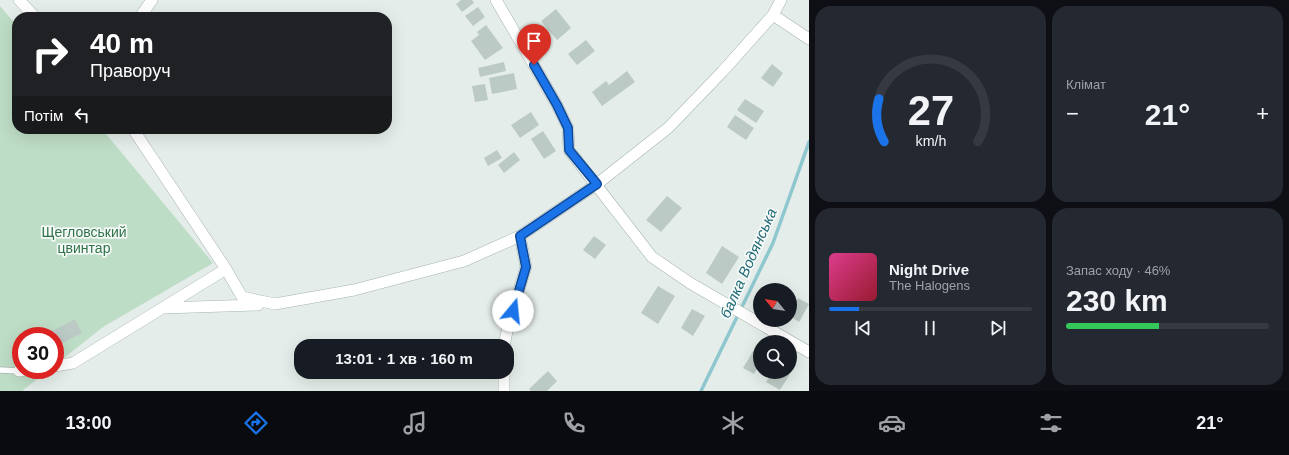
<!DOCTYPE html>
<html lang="uk">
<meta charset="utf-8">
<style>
body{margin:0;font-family:Arial,sans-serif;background:#242831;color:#f1f3f6;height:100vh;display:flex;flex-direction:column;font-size:15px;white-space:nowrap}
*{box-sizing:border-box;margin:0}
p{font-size:13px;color:#9ea1a6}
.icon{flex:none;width:22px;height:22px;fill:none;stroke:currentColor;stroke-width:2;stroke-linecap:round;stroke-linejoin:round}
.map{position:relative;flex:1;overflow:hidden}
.drawer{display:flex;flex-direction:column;gap:6px;padding:6px;background:#0d0f14;width:480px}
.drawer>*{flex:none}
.banner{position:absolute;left:12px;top:12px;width:380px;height:122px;border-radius:16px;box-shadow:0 4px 16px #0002;background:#202124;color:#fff;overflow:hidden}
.needle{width:26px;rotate:300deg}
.tools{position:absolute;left:753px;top:283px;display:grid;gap:8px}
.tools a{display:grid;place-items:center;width:44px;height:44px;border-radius:50%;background:#171b24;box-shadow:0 4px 16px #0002;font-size:20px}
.speed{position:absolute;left:12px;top:327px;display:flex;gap:8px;font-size:20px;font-weight:700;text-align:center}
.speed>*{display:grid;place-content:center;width:52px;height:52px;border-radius:50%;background:#171b24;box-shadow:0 4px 16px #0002;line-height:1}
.speed .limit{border:6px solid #d22;background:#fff;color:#111}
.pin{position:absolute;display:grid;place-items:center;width:34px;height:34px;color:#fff;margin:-41px -17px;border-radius:50% 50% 50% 0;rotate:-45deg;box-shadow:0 0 4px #0007}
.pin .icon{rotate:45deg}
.me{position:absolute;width:44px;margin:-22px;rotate:17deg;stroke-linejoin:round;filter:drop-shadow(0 0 3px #0008)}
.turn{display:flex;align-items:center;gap:14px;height:84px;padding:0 12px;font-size:18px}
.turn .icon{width:52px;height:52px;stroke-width:2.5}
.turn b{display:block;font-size:28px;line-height:34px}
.then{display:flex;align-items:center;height:38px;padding:0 12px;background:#0003;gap:8px;font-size:15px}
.big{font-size:30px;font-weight:700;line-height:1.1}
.drawer .widget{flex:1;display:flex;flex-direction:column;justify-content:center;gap:6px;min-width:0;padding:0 14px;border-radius:16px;background:#242831}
.drawer .dial{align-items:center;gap:0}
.dial svg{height:104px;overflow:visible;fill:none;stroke:#363941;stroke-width:7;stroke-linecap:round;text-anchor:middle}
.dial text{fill:#f1f3f6;stroke:none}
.song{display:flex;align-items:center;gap:12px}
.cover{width:48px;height:48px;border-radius:6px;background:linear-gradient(135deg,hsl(330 70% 55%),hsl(350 70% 35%))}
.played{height:4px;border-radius:2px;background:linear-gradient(90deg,#1a73e8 15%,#363941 15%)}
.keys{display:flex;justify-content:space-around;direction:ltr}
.heat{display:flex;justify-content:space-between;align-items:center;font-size:22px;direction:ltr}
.charge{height:6px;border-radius:3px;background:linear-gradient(90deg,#34c759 46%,#363941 0)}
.drawer .tiles{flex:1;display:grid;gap:6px;grid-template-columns:repeat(2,1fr)}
.trip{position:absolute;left:294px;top:339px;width:220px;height:40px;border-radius:16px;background:#171b24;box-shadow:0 4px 16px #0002;font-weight:700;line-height:40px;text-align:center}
.menu{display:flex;height:64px;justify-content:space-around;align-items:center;background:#090b0e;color:#9ea1a6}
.menu .icon{width:28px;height:28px}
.menu .current{color:#1a73e8}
.menu b{font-size:18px;color:#f1f3f6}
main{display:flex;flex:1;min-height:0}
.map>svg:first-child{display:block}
.green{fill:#beddc6}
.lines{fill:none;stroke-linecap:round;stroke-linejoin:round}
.stream{stroke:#8fc7cf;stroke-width:3.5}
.building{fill:#bccac5}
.service-casing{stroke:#a7b5b0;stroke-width:7}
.minor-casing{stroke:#a7b5b0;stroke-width:12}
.service{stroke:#fff;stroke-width:5.5}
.minor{stroke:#fff;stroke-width:11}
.route-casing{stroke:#114b97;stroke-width:10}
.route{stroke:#1a73e8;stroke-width:7}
.labels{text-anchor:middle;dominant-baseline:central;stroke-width:3.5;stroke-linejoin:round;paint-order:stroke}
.park-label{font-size:14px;fill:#307348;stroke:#f5f9f7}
.water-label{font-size:15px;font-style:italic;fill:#216b77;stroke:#f5f9f7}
</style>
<main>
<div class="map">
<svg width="809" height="391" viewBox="0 0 809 391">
<rect width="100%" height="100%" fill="#e4ede9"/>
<!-- green -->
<path class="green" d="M0,6L17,26V129H102L213,263L103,327L55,365V336H21V370H49L22,391H0Z"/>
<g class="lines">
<!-- stream -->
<path class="stream" d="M701,391L773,243L809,142"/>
</g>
<!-- building -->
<path class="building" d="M461,0H472L474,3L462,12L456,4Z
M478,7L485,17L473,26L465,16Z
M556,9L571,28L557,40L541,21Z
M486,25L503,48L485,60L471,41L479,35L477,32Z
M586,40L595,51L577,65L568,54Z
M504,62L506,71L480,77L478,68Z
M772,64L783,73L773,87L761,78Z
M627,71L635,82L602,106L592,92L606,81L609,85Z
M514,73L517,89L492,94L489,78Z
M485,84L488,100L475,102L472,86Z
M745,99L764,111L756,123L737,110Z
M531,112L539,125L520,138L511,125Z
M735,115L754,128L746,140L727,127Z
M543,131L556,151L544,159L531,139Z
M497,150L502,158L488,166L484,158Z
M514,152L520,160L504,173L498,165Z
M667,196L682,208L661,232L646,220Z
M594,236L606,245L595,259L583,250Z
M722,246L739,257L722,284L706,273Z
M658,286L675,296L658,324L641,313Z
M798,298L809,304L799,322L790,316V312Z
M692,309L705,316L693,336L681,328Z
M75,319L82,333L55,347V336H46L45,335Z
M755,348L760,351V364L754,374L743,368Z
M548,371L557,381L547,391H531L529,389Z
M772,372H787L790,374L780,390L766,382Z"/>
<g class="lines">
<defs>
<path id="service" d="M0,370L19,371"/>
<path id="minor" d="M19,0L35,17
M496,0L557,105L568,128L569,150L652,257L690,283L809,352
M781,0L773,15L809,39
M140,17L152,0
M133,129L226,269
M163,308L258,305
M504,346L508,326L526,267L520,236
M55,366L73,363L226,269L242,297L275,304L354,290L464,261L520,236L597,184L668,128L722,72L773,15
M19,371L25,370
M504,372V391"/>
</defs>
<!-- service casing -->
<use href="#service" class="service-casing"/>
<!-- minor casing -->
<use href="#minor" class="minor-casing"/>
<!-- service -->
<use href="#service" class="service"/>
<!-- minor -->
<use href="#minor" class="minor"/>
</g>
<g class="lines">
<defs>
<path id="route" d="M513,311L526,267L520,236L597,184L569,150L568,128L557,105L534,65"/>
</defs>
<!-- route casing -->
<use href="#route" class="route-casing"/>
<!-- route -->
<use href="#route" class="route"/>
</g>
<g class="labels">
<!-- park labels -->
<g class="park-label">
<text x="84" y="232">Щегловський<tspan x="84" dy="16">цвинтар</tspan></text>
</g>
<!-- water labels -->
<g class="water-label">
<text transform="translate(748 263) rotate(-66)">балка Водянська</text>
</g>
</g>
</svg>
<div class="tools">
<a><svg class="needle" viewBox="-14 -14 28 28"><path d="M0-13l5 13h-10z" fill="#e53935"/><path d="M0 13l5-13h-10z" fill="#9ea1a6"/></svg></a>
<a><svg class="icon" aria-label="search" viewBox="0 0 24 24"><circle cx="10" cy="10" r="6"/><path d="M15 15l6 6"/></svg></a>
</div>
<div class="speed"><div class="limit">30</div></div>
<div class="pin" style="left:534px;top:65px;background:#d93025"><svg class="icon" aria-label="arrive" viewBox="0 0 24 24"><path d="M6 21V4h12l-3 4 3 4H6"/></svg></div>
<svg class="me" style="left:513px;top:311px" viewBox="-20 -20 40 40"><circle r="19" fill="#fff"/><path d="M0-13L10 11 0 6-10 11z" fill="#1a73e8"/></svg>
<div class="trip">13:01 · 1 хв · 160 m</div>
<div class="banner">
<div class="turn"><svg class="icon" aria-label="right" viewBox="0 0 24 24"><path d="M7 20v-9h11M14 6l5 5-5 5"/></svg><div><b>40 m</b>Праворуч</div></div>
<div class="then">Потім<svg class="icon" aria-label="left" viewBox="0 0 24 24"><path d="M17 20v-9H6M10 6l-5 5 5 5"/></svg></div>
</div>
</div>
<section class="drawer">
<div class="tiles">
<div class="widget dial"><svg viewBox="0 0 100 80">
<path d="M14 69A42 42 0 1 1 86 69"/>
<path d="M14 69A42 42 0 0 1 10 36" stroke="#1a73e8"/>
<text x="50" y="56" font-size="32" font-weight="700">27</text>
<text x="50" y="72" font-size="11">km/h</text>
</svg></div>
<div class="widget"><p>Клімат</p>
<div class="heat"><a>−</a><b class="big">21°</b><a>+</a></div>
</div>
<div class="widget">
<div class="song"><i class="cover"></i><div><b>Night Drive</b><p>The Halogens</p></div></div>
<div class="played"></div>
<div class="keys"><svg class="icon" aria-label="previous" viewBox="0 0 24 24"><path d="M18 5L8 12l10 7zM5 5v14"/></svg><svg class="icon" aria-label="pause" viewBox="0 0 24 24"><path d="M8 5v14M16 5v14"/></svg><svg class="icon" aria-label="next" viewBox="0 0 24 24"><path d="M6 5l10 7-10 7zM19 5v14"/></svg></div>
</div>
<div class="widget"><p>Запас ходу · 46%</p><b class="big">230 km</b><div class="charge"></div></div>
</div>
</section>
</main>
<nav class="menu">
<b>13:00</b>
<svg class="icon current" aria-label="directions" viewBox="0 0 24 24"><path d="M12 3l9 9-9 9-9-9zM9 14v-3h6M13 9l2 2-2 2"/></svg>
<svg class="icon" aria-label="music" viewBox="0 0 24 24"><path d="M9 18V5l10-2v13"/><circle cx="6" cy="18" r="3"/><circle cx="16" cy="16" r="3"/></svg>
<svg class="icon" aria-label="phone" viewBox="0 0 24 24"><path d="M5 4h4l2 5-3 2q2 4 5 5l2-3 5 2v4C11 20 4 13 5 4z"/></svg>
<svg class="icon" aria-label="climate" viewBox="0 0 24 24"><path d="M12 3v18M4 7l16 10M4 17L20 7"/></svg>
<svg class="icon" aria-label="car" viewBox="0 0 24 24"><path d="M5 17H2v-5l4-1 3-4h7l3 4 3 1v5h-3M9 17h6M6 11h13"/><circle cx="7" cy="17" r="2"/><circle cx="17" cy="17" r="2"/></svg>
<svg class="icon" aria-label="filters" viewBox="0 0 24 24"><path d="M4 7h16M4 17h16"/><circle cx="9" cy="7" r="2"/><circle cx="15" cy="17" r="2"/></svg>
<b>21°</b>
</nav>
